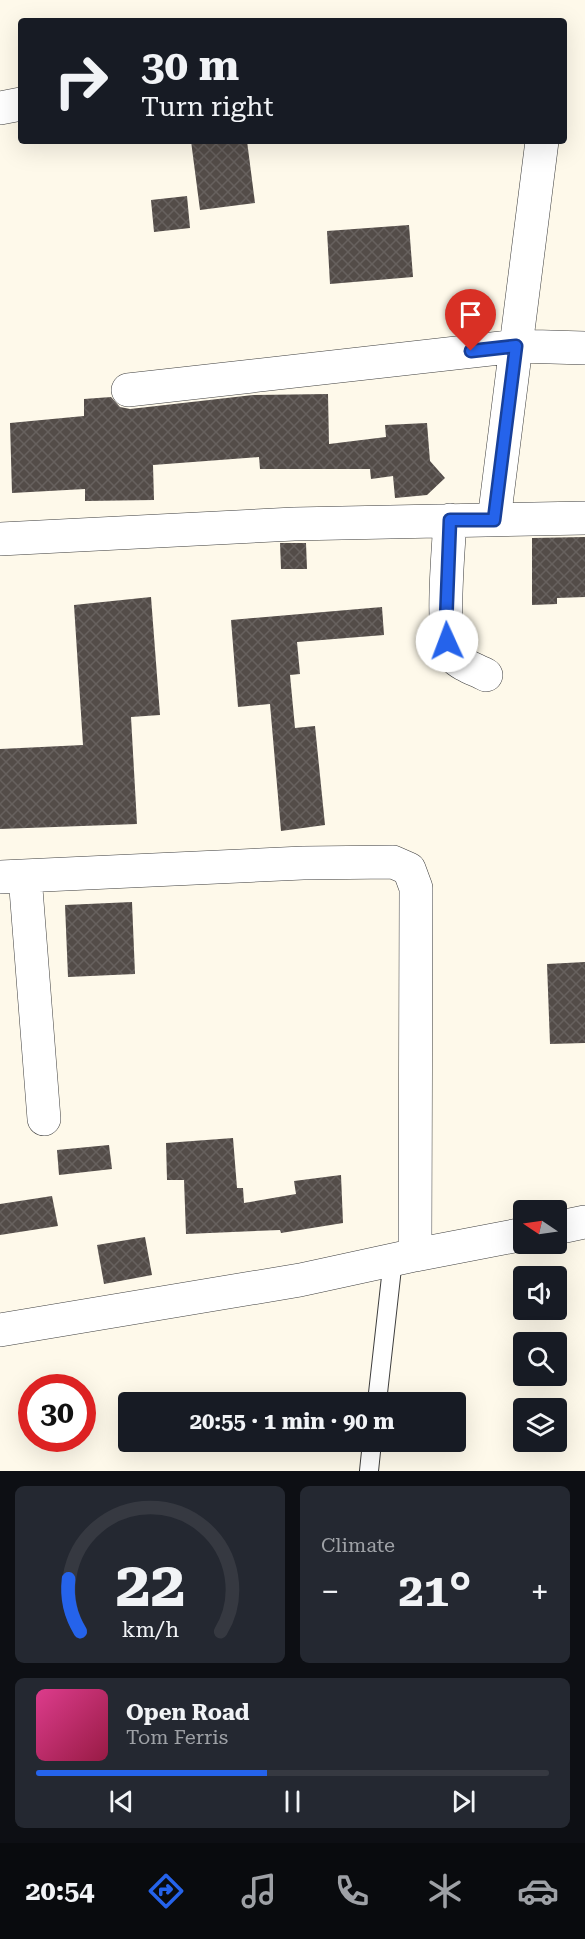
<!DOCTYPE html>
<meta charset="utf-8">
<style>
body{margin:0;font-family:"Roboto Serif",serif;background:#242831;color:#f1f3f6;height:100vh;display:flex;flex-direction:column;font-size:22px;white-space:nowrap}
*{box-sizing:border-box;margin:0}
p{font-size:20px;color:#9ea1a6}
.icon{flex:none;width:33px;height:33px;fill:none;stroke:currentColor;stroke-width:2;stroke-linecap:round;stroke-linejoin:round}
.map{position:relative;height:1471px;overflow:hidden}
.details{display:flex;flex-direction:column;gap:15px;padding:15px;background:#0d0f14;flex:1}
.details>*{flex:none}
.top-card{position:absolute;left:18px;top:18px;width:549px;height:126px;border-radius:6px;box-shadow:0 6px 24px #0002;background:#171b24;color:#f1f3f6;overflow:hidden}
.needle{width:39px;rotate:283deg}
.fabs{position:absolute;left:513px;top:1200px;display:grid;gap:12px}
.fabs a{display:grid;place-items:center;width:54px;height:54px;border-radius:6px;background:#171b24;box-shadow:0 6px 24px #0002;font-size:30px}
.speed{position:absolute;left:18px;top:1374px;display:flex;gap:12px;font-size:30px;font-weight:700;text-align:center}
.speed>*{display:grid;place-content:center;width:78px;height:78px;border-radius:50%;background:#171b24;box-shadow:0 6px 24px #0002;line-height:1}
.speed .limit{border:9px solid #d22;background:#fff;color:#111}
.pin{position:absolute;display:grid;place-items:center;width:51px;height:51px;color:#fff;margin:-62px -26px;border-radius:50% 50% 50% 0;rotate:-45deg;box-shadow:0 0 6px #0007}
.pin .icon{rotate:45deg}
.me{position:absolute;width:66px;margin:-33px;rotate:358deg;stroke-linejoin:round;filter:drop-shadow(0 0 4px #0008)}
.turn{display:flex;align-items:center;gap:21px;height:126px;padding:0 24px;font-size:27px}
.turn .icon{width:78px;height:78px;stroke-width:2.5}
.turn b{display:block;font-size:42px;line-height:51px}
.big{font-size:45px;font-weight:700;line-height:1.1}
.details .tile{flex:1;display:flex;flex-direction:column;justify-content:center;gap:9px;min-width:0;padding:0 21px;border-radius:9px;background:#242831}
.details .dial{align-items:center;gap:0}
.dial svg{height:156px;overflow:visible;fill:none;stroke:#363941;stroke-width:7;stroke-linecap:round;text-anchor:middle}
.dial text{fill:#f1f3f6;stroke:none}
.song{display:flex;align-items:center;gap:18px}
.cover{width:72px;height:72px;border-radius:9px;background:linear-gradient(135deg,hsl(330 70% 55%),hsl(340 70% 35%))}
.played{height:6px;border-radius:3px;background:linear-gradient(90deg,#2563eb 45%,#363941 45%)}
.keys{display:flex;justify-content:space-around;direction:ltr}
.heat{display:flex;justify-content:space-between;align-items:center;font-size:33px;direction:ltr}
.details .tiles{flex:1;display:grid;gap:15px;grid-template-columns:1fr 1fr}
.tile:last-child{grid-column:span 2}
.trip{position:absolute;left:118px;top:1392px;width:348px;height:60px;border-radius:6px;background:#171b24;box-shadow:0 6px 24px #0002;font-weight:700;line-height:60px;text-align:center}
.tab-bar{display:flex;height:96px;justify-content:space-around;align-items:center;background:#090b0e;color:#9ea1a6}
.tab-bar .icon{width:42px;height:42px}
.tab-bar .on{color:#2563eb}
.tab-bar b{font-size:27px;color:#f1f3f6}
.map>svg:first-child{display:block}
.building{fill:url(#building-cross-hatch)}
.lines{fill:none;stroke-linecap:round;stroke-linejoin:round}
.lane-casing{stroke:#3e3e3e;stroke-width:20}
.street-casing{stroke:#3e3e3e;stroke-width:34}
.lane{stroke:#fff;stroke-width:18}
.street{stroke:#fff;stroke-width:33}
.route-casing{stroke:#184099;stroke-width:15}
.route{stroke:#2563eb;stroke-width:10}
</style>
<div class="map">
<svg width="585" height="1471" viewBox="0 0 585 1471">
<defs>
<pattern id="building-cross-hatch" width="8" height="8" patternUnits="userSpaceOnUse" patternTransform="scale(1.5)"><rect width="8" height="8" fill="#534c48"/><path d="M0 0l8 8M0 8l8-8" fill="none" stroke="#67615e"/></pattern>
</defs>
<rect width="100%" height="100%" fill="#fef9ea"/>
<!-- building -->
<path class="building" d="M191,141H247L255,203L200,210Z
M187,196L190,228L154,232L151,200Z
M409,225L413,277L330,284L327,231Z
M328,394L329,444L386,437L385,425L427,423L430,461L445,478L427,495L395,498L393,476L371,479L370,469H260L259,457L153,465L154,500L85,501V489L12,493L10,423L84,416V399L111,397L120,407L130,409L253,395Z
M585,537V597L557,598V604L532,605V538Z
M280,543H306L307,569H281Z
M151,597L160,715L131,717L137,824L0,829V749L83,745L74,605Z
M382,607L384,635L297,642L300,674L290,675L295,728L315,726L325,825L281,831L270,704L238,707L231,620Z
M132,902L135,974L68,977L65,905Z
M585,962V1043L550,1044L547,964Z
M233,1138L237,1188H243L244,1203L296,1194L294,1181L341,1175L343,1223L281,1233L280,1230L186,1234L184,1180H167L166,1143Z
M109,1145L112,1169L59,1175L57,1150Z
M52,1196L58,1226L0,1235V1204Z
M145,1237L152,1275L104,1284L97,1245Z"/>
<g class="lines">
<defs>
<path id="lane" d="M377,1402L393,1259
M369,1471L372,1442"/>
<path id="street" d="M0,108L21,104
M128,390L517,346L585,348
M450,520C449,545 439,642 454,657C461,665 477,670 486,675
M494,520L542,141
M0,539L294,524L585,518
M25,876L44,1119
M0,877L303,863L393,862L409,869L416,888L415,1255
M556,1228L585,1222
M0,1330L300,1280L415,1255L524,1234"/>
</defs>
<!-- lane casing -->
<use href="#lane" class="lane-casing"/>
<!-- street casing -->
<use href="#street" class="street-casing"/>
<!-- lane -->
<use href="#lane" class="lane"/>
<!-- street -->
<use href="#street" class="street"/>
</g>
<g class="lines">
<defs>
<path id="route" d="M447,641L446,623L450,520H494L516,346L471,351"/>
</defs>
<!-- route casing -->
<use href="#route" class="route-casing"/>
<!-- route -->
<use href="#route" class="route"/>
</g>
</svg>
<div class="fabs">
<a><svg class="needle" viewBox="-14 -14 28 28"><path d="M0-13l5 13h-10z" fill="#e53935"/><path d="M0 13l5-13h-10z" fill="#9ea1a6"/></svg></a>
<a><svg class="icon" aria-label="sound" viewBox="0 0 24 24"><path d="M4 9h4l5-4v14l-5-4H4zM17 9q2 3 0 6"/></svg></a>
<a><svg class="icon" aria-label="search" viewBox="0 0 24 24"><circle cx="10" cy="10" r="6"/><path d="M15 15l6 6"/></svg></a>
<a><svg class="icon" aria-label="layers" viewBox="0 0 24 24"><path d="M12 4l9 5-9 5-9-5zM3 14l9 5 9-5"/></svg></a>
</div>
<div class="speed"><div class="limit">30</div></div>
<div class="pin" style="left:471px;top:351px;background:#d93025"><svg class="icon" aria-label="arrive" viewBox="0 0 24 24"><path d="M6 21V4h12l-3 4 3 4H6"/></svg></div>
<svg class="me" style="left:447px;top:641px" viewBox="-20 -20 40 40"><circle r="19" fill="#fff"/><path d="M0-13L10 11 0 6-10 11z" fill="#2563eb"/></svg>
<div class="trip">20:55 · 1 min · 90 m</div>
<div class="top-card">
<div class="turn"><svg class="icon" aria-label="right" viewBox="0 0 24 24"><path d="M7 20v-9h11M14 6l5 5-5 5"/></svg><div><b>30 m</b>Turn right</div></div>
</div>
</div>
<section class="details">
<div class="tiles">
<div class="tile dial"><svg viewBox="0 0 100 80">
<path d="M14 69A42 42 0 1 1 86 69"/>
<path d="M14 69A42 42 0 0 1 8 42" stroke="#2563eb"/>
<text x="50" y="56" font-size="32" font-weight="700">22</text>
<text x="50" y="72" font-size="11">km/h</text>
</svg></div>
<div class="tile"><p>Climate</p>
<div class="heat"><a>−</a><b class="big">21°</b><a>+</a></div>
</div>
<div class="tile">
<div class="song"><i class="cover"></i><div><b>Open Road</b><p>Tom Ferris</p></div></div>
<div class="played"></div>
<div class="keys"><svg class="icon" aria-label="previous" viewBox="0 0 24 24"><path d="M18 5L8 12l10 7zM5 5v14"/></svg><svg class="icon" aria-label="pause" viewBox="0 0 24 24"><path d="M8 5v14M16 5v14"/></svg><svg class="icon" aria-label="next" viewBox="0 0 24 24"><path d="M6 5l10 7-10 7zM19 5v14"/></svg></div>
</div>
</div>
</section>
<nav class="tab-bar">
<b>20:54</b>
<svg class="icon on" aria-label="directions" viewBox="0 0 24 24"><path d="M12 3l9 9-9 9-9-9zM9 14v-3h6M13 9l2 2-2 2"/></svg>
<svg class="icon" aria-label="music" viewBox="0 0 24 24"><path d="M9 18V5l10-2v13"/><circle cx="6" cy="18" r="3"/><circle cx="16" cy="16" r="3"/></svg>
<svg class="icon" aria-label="phone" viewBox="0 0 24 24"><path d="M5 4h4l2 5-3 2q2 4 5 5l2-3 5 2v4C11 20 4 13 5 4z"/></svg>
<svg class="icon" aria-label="climate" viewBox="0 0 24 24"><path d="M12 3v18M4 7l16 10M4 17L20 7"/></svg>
<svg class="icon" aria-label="car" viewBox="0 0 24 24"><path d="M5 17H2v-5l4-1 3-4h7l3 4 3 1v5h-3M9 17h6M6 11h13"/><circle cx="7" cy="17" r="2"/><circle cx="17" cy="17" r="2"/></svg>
</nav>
